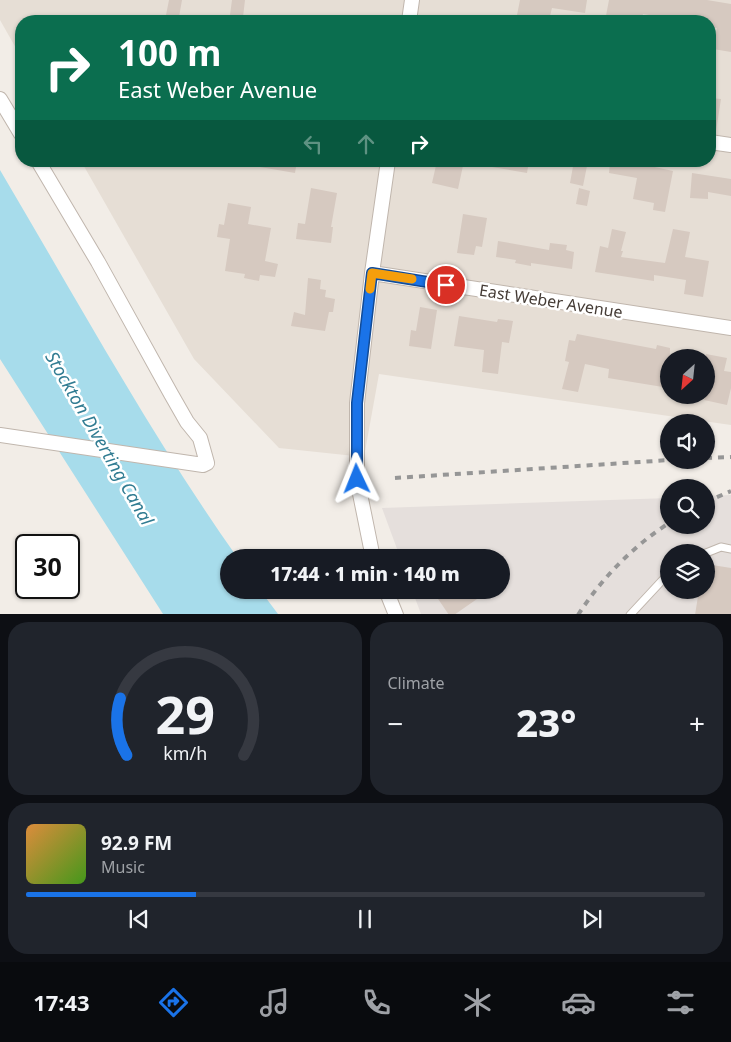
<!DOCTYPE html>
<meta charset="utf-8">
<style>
body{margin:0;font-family:"Noto Sans",sans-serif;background:#20242c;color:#f1f3f6;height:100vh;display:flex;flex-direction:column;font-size:19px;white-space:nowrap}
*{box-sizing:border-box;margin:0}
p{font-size:16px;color:#9ea1a6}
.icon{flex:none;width:28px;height:28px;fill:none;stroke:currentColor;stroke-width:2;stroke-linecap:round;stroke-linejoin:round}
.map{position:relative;height:614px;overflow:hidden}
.drawer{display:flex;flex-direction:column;gap:8px;padding:8px;background:#0d0f14;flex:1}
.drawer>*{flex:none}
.banner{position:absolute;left:15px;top:15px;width:701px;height:152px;border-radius:20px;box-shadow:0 1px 4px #0004;background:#0b6e4f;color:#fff;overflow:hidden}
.needle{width:32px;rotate:207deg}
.controls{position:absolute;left:660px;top:349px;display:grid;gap:10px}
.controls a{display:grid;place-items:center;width:55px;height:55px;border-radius:50%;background:#171b24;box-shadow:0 1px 4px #0004;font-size:25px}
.speed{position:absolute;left:15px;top:534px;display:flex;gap:10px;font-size:25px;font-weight:700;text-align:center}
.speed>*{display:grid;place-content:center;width:65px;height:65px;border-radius:50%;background:#171b24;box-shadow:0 1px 4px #0004;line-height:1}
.speed .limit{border:2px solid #111;border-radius:8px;background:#fff;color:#111}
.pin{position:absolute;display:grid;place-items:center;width:42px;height:42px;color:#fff;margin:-21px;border:2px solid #fff;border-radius:50%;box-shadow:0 1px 5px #0007}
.me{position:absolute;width:55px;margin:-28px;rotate:358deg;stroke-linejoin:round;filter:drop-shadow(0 0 4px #0008)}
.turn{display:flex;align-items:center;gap:18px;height:105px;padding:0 20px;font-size:22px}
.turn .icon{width:65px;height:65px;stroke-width:2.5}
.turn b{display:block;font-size:35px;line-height:42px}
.lanes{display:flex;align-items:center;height:48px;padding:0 20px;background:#0003;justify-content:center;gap:25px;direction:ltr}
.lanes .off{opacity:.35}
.big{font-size:38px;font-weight:800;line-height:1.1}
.drawer .widget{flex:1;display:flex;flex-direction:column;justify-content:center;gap:8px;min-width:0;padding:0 18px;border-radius:20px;background:#20242c}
.drawer .dial{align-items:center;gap:0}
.dial svg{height:130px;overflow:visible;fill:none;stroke:#363941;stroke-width:7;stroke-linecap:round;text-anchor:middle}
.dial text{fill:#f1f3f6;stroke:none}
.song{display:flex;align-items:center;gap:15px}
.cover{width:60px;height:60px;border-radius:8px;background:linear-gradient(135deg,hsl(30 70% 55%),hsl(100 70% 35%))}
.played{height:5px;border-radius:2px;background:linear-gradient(90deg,#1a73e8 25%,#363941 25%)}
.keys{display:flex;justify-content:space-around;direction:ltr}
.heat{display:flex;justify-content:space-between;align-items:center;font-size:28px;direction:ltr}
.drawer .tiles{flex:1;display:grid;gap:8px;grid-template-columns:1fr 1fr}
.widget:last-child{grid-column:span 2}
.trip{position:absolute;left:220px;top:549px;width:290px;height:50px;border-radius:25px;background:#171b24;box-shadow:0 1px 4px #0004;font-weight:800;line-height:50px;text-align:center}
.tabs{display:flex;height:80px;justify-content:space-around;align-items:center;background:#090b0e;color:#9ea1a6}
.tabs .icon{width:35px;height:35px}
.tabs .current{color:#1a73e8}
.tabs b{font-size:22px;color:#f1f3f6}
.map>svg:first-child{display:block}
.residential{fill:#e6ded5;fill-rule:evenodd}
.industrial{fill:#e5dfdc;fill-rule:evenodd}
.water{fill:#a7dceb}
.building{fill:#d6c9c0}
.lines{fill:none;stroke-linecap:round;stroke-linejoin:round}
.service-casing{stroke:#c0b6ad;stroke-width:9}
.minor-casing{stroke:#c0b6ad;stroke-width:16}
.service{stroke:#fff;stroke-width:7}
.minor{stroke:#fff;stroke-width:14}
.rail{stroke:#969696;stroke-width:4;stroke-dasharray:6 6;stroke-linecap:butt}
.route-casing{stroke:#114b97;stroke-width:12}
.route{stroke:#1a73e8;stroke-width:9}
.slow{stroke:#f59e0b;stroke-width:9}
.labels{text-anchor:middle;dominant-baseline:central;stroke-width:5;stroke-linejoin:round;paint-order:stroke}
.street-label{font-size:16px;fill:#453c36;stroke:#fff}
.water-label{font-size:18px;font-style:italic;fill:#317c92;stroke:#fff}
</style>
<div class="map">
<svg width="731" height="615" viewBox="0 0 731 615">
<rect width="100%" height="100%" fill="#f2ede7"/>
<!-- residential -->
<path class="residential" d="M0,0H731V425L379,374L364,457L279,448L194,359L81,161H710V21H21V57L0,20ZM669,358H706V395H669Z"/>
<!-- industrial -->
<path class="industrial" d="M731,495V614H421L412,590H501V558L400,557L382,508L669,498V525H706V496ZM669,552H706V590H669Z"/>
<!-- water -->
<path class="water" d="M0,170C77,300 150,434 237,557L229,558V590H260L278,614H163L0,359Z"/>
<!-- building -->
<path class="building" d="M169,0H182L179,17L166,15Z
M232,0H245L243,17L230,15Z
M520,0H587L585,13L552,8L549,20L517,15Z
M609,0H707L731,4V52L713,49L717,28L710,26V21H668V18L643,14L641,21H605Z
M710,98L721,99L716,131L710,130Z
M260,161H297L295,173L260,167Z
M437,161H464L458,189L432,183Z
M492,161H529L527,173L492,167Z
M574,161H588L583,186L570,183Z
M620,161H627L673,171L665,212L653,210L654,203L633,199L637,178L609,173L610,163L619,164Z
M692,173L731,179V196L708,192V199L690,198Z
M311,188L337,193L331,227H333L331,243L296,239L298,223L305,224Z
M579,188L590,191L587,206L576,204Z
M228,203L251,207L248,224L271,228L265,261L278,264L275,277L260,275L259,281L244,278L245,274L225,271L230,239L217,237L219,224L224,225Z
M463,214L487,218L482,247L476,246L474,255L457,253Z
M612,229L626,232L621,251H623L621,257L665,263L673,229L690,232L685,257L709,261L703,297L684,294L686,280L654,275V281L595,272L600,246L608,248Z
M498,241L549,250L550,243L567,245L566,250L574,252L572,269L531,263V266L515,263L516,260L496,257Z
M308,278L321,280L320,289L326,290L325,297L335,299L333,312H329L325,331L291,326L294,312L305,315Z
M420,307L437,310L431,349L409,346L411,330L416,331Z
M459,316L497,322L498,319L513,321L509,343L502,342L498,374L482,372L484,350L454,346Z
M577,334L656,349L657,345L670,348L669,388L608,378L609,369L585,364L578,392L562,389L569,362L565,361L569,340L575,341Z
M706,354L727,358L724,371L731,372V388L727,405L704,400L706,395Z
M706,564L731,568V615H695L699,590H706Z
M432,590H471L477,599L454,615H449Z"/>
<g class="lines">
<defs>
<path id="service" d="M706,553L721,547L731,549
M630,615L669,573"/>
<path id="minor" d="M409,21L412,0
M0,99L21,134
M710,142L731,145
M372,273L731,328
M0,435L203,465L207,463L200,438L187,422L171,394L98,262L38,161
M373,558L357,479V403L372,273L388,161
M386,590L396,615"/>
</defs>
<!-- service casing -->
<use href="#service" class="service-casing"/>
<!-- minor casing -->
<use href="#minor" class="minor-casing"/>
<!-- service -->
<use href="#service" class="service"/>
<!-- minor -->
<use href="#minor" class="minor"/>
<!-- rail -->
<path class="rail" d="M706,458L731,457
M395,478L670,460
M706,502L731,491
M578,615C602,578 632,547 669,523"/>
</g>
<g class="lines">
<defs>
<path id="route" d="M357,479V403L372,273L446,285"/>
</defs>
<!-- route casing -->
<use href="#route" class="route-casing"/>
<!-- route -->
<use href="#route" class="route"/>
<!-- slow -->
<path class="slow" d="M370,289L372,273L412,279"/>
</g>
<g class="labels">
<!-- street labels -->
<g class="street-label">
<text transform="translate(551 301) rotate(9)">East Weber Avenue</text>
</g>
<!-- water labels -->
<g class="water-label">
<text transform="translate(100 438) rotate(60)">Stockton Diverting Canal</text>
</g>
</g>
</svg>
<div class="controls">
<a><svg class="needle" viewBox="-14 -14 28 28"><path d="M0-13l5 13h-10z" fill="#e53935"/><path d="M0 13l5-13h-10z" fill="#9ea1a6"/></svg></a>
<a><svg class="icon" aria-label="sound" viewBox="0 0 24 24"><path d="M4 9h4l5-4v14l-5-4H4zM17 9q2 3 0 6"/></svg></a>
<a><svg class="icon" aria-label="search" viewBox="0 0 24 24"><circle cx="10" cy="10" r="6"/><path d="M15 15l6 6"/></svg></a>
<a><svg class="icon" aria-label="layers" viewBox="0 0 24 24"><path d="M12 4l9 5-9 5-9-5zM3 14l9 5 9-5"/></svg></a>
</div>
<div class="speed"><div class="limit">30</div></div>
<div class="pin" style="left:446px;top:285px;background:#d93025"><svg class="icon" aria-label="arrive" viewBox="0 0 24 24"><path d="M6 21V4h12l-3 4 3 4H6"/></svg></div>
<svg class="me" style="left:357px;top:479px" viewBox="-20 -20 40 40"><path d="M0-17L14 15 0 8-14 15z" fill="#1a73e8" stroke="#fff" stroke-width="4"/></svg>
<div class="trip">17:44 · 1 min · 140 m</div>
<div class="banner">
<div class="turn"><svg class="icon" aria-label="right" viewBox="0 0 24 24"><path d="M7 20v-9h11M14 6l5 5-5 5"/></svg><div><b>100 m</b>East Weber Avenue</div></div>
<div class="lanes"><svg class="icon off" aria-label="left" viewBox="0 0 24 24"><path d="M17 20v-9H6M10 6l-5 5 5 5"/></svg><svg class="icon off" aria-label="ahead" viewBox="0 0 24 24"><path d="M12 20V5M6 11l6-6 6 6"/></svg><svg class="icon" aria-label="right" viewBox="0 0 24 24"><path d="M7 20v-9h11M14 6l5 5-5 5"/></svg></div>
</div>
</div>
<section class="drawer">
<div class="tiles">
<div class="widget dial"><svg viewBox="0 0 100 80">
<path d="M14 69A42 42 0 1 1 86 69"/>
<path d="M14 69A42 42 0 0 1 10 34" stroke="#1a73e8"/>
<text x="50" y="56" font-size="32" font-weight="700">29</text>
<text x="50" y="72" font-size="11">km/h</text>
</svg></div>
<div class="widget"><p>Climate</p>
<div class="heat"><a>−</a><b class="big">23°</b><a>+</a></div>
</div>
<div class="widget">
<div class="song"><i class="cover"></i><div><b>92.9 FM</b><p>Music</p></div></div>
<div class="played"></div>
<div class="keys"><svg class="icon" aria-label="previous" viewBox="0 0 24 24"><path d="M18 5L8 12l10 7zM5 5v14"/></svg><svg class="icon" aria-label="pause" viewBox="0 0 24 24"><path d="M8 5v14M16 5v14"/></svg><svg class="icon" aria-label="next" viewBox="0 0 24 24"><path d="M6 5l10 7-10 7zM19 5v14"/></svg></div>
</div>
</div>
</section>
<nav class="tabs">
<b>17:43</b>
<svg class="icon current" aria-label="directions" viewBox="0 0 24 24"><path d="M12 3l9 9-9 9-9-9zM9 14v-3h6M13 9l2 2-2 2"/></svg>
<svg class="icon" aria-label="music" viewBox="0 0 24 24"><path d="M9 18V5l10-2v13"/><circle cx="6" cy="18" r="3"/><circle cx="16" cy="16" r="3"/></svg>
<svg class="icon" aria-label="phone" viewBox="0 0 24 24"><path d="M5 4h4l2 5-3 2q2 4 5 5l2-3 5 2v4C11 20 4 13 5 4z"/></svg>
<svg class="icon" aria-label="climate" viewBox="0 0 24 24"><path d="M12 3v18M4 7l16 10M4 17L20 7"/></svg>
<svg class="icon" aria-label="car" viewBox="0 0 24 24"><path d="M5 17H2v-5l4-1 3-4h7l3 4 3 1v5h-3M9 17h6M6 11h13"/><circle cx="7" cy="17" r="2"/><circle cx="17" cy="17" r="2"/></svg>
<svg class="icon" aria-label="filters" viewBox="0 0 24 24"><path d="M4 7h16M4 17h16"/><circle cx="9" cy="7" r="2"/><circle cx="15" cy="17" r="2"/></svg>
</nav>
